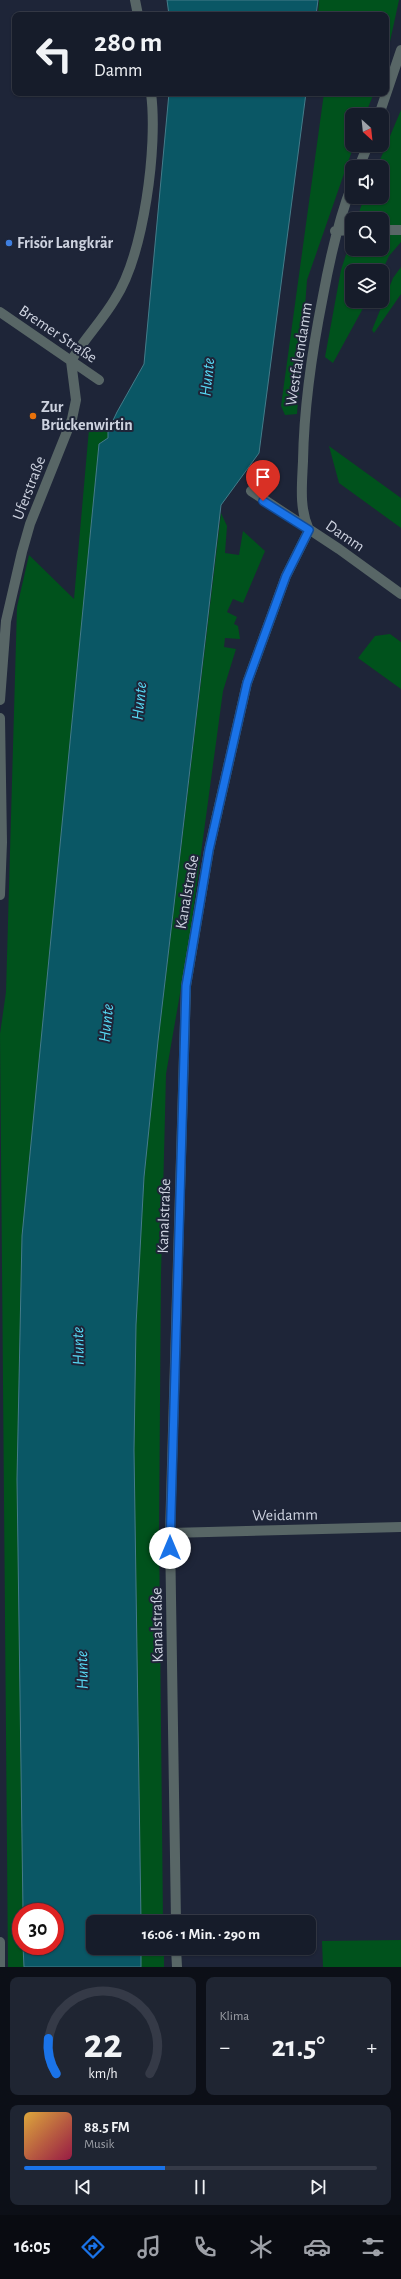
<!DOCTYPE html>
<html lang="de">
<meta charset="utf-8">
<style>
body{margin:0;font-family:"Alegreya Sans",sans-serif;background:#1f2532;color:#f1f3f6;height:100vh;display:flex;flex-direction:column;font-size:15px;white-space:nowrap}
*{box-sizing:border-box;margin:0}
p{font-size:13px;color:#9ea1a8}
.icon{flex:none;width:22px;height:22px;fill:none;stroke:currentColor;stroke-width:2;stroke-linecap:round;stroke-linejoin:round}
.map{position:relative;height:1967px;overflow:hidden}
.drawer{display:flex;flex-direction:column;gap:10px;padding:10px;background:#0c0f17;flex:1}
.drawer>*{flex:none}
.hud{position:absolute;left:12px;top:12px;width:377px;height:84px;border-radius:8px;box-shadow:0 1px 3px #0004,0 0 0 1px #353a47;background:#161c2a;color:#f1f3f6;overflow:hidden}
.needle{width:26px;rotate:153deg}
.fabs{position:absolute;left:345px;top:108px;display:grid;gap:8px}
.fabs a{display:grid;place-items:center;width:44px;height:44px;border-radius:8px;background:#161c2a;box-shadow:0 1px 3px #0004,0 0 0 1px #353a47;font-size:20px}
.speed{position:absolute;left:12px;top:1903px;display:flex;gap:8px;font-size:20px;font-weight:700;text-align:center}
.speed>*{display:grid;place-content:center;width:52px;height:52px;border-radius:50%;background:#161c2a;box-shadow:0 1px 3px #0004,0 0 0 1px #353a47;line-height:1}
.speed .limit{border:6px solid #d22;background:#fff;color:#111}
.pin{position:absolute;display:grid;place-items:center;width:34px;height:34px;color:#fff;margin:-41px -17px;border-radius:50% 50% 50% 0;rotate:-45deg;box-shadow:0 0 4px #0007}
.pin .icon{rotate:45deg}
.me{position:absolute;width:44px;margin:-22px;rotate:0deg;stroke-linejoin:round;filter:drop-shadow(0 0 3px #0008)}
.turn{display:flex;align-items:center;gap:14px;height:84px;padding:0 16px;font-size:18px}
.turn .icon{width:52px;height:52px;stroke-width:2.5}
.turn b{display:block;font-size:28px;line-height:34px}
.big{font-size:30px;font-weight:700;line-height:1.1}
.drawer .card{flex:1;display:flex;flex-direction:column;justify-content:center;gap:6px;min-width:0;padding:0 14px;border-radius:8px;background:#1f2532}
.drawer .dial{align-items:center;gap:0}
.dial svg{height:104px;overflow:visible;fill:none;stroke:#353a47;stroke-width:7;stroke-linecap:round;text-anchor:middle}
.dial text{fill:#f1f3f6;stroke:none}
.song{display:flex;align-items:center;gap:12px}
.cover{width:48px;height:48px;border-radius:6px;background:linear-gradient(135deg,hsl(40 70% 55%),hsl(340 70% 35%))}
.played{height:4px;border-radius:2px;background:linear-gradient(90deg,#1a73e8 40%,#353a47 40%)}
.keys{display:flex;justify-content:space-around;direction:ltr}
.heat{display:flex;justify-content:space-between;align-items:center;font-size:22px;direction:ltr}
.drawer .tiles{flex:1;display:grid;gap:10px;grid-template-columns:1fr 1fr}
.card:last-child{grid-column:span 2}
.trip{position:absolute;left:86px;top:1915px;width:230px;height:40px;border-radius:8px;background:#161c2a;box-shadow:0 1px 3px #0004,0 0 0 1px #353a47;font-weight:700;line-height:40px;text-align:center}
.tabs{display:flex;height:64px;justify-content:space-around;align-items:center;background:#090b11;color:#9ea1a8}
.tabs .icon{width:28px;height:28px}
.tabs .on{color:#1a73e8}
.tabs b{font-size:18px;color:#f1f3f6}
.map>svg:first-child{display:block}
.green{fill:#00521c}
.water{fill:#0a5765;stroke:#447c8a}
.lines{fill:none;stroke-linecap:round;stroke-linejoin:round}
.minor{stroke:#586666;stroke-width:10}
.route-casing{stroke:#114b97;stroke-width:10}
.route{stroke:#1a73e8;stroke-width:7}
.shop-dot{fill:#3f7fe0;stroke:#1e2538;stroke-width:1.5}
.food-dot{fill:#e8710a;stroke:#1e2538;stroke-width:1.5}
.labels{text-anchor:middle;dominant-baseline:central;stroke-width:4;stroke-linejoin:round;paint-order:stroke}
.poi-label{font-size:16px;font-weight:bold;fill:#cdd2df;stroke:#1e2538;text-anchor:start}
.street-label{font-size:16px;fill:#cdd2df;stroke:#1e2538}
.water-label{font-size:17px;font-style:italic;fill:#58daf6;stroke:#1e2538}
</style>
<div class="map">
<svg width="401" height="1967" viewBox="0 0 401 1967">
<rect width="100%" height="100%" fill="#1e2538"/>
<!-- green -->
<path class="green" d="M319,0H399L386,60V15H318Z
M324,93H374L365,115H352V145H354L307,280L297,414L285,415L281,406Z
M401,110V242L389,256L382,271H352V301H367L333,363L325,357L341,270L352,236V249H382V219H357L364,197H382V167H377Z
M401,267V294L374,333L372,330L393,278Z
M89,429L108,431V438L99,444L22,1236L17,1479L23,1912H21V1946H23L24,1967H8L0,1034L6,992L17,607L29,555L74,599Z
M329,446L401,498V528L339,483Z
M221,513L227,526L225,553L239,555L243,531L265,551L243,603L233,599L227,612L237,617L234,624L238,626L240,639L225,638L224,647L236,649L223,691L189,942L166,1074L161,1275L159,1530L163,1922H141L134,1450L136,1325L144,1177L158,1041Z
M390,634L401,642V689L358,658L375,636Z
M401,1940V1967H323L322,1941Z
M141,1948H164V1967H141Z"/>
<!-- water -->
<path class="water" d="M167,0H318L316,15H169Z
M169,93H306L259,453L221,505L158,1041L144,1177L136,1325L134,1450L141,1922H93V1948H141V1967H24L23,1946H55V1912H23L17,1479L22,1236L99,444L108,438V431L117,412L144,364Z"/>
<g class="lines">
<!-- minor -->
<path class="minor" d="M135,0L138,15
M379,115L401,50
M359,167L368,145
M382,230H401
M335,231L352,230
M0,312L99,380
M71,361C84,339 102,321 115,299C144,254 158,146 151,93
M251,491L339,549L401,594
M309,530C299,508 302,485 303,461C304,405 312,351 323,296C330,258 338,221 352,185
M0,700L6,621L22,552L30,524L72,419L76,400L71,361
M0,718L2,842L0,895
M170,1533L401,1527
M176,1922L170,1533L186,986L209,850L247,683L286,576L309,530
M0,1942V1967
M176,1948L177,1967"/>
</g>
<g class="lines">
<defs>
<path id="route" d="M170,1548L186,986L209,850L247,683L286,576L309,530L263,501"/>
</defs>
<!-- route casing -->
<use href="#route" class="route-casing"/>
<!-- route -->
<use href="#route" class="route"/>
</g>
<!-- markers -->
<circle class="shop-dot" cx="9" cy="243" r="4"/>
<circle class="food-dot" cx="33" cy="416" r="4"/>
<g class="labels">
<!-- poi labels -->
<g class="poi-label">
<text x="17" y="243">Frisör Langkrär</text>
<text x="41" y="407">Zur<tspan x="41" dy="18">Brückenwirtin</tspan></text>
</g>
<!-- street labels -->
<g class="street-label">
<text transform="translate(58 334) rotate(34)">Bremer Straße</text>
<text transform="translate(299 354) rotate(-81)">Westfalendamm</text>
<text transform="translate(29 488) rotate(-69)">Uferstraße</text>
<text transform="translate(345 536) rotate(34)">Damm</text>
<text transform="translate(187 892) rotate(-80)">Kanalstraße</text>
<text transform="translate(164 1216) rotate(-88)">Kanalstraße</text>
<text transform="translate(285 1515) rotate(-1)">Weidamm</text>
<text transform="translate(157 1625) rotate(-91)">Kanalstraße</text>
</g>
<!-- water labels -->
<g class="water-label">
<text transform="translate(207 377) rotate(-84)">Hunte</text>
<text transform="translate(139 701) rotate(-84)">Hunte</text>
<text transform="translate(106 1023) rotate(-84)">Hunte</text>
<text transform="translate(78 1346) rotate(-91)">Hunte</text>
<text transform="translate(82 1670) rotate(-91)">Hunte</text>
</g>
</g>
</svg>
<div class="fabs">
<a><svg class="needle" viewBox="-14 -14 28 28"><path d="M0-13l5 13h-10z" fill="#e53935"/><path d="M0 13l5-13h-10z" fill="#9ea1a8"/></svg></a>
<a><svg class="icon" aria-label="sound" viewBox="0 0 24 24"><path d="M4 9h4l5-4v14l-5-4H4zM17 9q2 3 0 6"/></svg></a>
<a><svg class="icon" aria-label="search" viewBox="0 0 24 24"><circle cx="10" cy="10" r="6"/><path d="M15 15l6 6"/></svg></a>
<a><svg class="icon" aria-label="layers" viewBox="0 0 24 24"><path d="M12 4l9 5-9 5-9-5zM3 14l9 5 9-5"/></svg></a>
</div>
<div class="speed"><div class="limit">30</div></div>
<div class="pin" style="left:263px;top:501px;background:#d93025"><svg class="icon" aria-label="arrive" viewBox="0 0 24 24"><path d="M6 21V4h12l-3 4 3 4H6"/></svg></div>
<svg class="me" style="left:170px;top:1548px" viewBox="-20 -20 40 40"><circle r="19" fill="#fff"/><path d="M0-13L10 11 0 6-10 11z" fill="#1a73e8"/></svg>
<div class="trip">16:06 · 1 Min. · 290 m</div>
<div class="hud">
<div class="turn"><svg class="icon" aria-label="left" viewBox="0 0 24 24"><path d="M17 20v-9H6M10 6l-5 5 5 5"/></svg><div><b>280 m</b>Damm</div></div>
</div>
</div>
<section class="drawer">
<div class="tiles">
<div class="card dial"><svg viewBox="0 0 100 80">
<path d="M14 69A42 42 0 1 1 86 69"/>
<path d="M14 69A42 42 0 0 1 8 42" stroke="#1a73e8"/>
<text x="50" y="56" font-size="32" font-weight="700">22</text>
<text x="50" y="72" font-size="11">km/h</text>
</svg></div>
<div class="card"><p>Klima</p>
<div class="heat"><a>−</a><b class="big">21.5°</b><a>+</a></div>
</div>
<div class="card">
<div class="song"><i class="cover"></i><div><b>88.5 FM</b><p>Musik</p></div></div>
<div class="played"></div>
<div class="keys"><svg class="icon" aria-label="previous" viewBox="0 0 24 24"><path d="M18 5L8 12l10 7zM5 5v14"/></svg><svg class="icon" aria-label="pause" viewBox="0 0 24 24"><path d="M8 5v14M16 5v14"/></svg><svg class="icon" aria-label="next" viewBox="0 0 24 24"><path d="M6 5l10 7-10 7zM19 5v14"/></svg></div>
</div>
</div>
</section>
<nav class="tabs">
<b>16:05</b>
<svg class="icon on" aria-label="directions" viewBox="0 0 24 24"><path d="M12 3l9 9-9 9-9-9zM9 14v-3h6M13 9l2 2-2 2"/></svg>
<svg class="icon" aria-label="music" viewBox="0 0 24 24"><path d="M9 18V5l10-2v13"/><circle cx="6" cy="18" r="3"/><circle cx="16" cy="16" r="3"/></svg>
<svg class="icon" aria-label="phone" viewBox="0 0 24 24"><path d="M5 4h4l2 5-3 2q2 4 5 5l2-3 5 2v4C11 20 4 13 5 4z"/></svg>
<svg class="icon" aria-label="climate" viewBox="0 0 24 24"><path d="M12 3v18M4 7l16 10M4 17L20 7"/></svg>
<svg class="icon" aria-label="car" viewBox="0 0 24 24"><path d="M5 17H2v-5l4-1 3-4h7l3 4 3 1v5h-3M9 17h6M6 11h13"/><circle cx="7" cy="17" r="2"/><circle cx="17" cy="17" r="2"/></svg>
<svg class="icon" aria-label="filters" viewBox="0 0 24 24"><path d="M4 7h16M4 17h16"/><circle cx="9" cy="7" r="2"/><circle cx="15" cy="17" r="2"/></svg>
</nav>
